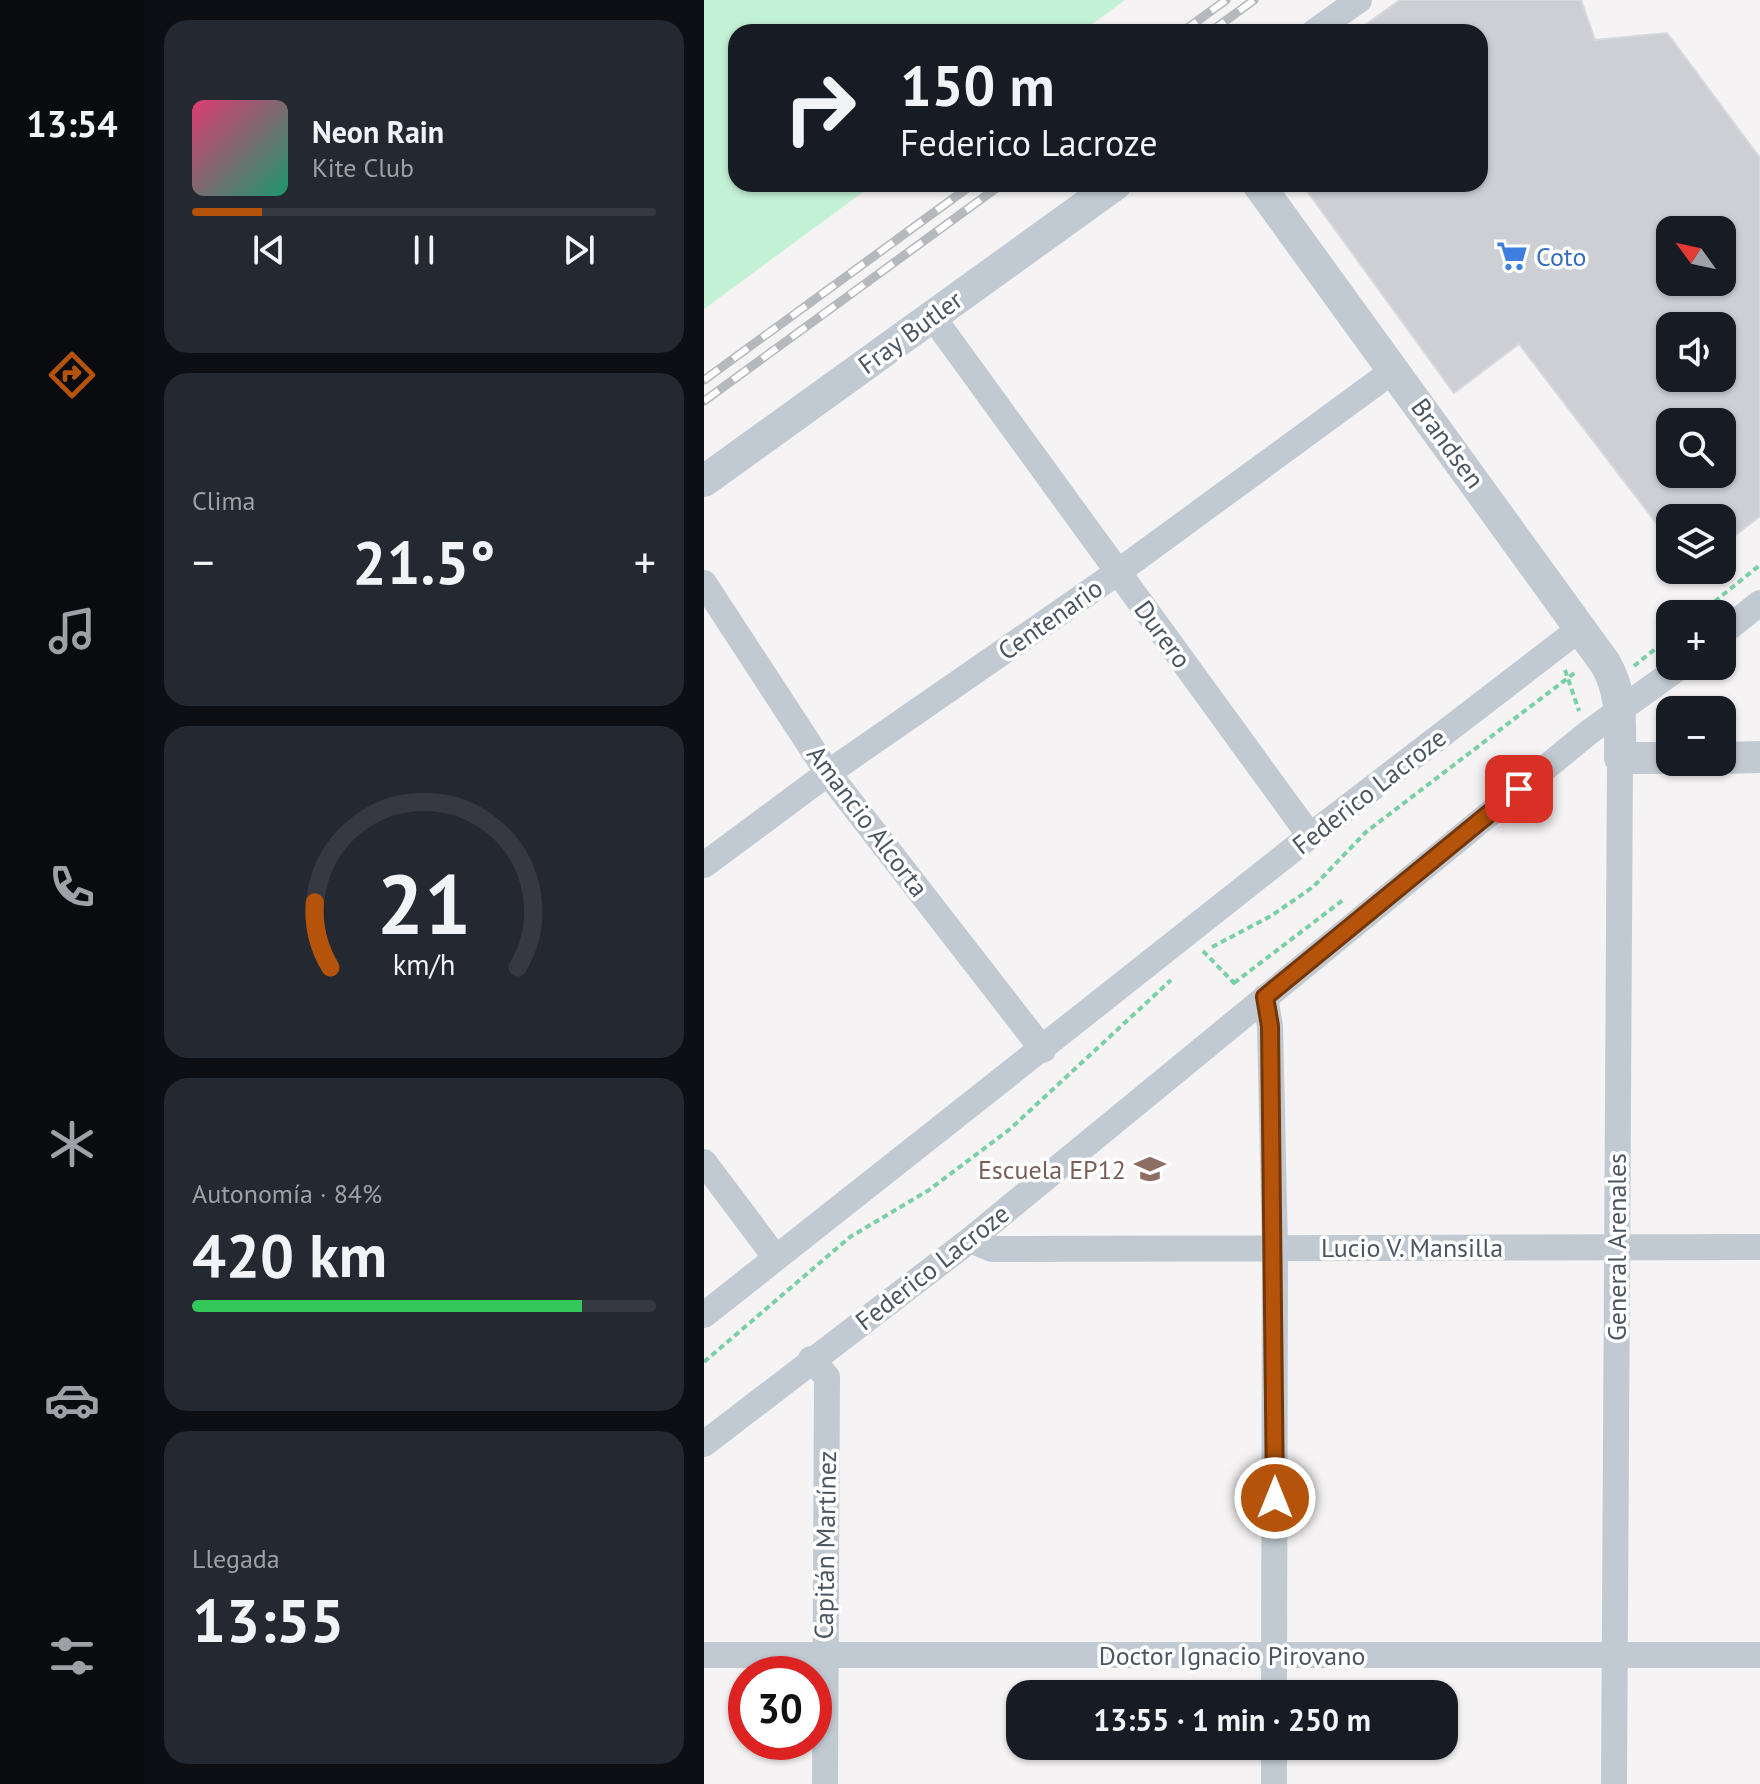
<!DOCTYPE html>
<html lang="es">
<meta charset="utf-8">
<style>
body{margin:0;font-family:"PT Sans",sans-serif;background:#242831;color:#f1f3f6;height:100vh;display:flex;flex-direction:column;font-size:30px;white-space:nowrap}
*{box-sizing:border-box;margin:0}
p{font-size:26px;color:#9ea1a6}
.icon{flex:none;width:44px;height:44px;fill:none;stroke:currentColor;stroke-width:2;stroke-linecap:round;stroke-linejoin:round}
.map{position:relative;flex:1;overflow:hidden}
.side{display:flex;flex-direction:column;gap:20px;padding:20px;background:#0d0f14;width:560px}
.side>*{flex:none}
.hud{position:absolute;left:24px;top:24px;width:760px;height:168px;border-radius:24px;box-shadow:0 2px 6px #0004;background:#171b24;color:#f1f3f6;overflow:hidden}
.needle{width:52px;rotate:303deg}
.tools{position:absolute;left:952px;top:216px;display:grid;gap:16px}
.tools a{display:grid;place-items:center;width:80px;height:80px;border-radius:16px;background:#171b24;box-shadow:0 2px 6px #0004;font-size:40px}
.speed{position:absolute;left:24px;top:1656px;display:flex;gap:16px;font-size:40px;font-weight:700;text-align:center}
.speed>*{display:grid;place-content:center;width:104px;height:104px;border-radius:50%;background:#171b24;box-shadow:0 2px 6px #0004;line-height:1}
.speed .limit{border:12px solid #d22;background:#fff;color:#111}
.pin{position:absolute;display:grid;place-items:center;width:68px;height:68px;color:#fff;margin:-34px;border-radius:16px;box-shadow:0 4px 12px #0006}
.me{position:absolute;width:88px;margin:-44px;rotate:0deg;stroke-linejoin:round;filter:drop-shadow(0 0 6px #0008)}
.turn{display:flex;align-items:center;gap:28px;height:168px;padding:0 40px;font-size:36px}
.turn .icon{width:104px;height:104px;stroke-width:2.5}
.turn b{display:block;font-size:56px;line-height:68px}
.big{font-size:60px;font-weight:700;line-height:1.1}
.side .tile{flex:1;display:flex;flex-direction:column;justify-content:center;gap:12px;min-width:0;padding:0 28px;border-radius:24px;background:#242831}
.side .dial{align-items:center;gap:0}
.dial svg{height:208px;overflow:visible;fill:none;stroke:#363941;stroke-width:7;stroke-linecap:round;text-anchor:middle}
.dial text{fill:#f1f3f6;stroke:none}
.song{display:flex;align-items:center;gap:24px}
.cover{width:96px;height:96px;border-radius:12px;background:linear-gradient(135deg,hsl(340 70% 55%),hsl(160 70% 35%))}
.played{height:8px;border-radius:4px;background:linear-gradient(90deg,#b45309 15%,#363941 15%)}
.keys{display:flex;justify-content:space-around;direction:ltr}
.heat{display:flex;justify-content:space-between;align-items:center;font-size:44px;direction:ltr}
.charge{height:12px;border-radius:6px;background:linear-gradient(90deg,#34c759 84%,#363941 0)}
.trip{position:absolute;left:302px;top:1680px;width:452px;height:80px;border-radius:24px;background:#171b24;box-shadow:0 2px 6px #0004;font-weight:700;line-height:80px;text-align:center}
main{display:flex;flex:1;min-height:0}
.menu{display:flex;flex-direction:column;width:144px;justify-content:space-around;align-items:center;background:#090b0e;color:#9ea1a6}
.menu .icon{width:56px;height:56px}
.menu .selected{color:#b45309}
.menu b{font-size:36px;color:#f1f3f6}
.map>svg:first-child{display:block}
.green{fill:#c3f1d5}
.building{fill:#cdcfd5;stroke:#d7d9de;stroke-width:2;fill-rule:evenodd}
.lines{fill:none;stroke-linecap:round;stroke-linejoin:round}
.path{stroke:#7ad0a6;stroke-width:4;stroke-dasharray:6 4;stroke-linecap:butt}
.minor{stroke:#c1cad2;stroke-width:26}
.tertiary{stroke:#c1cad2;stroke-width:32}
.rail-casing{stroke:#b5b8bd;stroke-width:9}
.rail{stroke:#fff;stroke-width:6;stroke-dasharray:18;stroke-linecap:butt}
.route-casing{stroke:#753606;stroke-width:20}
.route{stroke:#b45309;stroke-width:14}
.labels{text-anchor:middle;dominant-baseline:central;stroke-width:7;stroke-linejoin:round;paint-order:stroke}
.shop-label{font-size:26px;fill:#366cbe;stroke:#fff;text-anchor:start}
.street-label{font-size:26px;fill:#4a5661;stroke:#fff}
.education-label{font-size:26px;fill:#785e54;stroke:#fff;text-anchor:end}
</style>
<main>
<nav class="menu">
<b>13:54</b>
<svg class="icon selected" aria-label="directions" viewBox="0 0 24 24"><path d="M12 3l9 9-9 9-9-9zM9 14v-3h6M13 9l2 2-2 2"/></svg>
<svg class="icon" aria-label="music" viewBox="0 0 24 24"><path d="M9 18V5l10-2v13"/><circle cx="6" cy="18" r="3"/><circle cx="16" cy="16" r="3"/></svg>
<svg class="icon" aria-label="phone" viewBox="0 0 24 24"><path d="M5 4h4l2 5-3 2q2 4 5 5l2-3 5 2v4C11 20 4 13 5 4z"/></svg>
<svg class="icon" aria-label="climate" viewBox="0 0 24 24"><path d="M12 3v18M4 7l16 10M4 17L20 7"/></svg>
<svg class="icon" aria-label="car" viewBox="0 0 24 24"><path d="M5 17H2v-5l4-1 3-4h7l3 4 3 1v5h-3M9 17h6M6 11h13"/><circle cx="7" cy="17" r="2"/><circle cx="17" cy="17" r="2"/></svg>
<svg class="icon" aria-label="filters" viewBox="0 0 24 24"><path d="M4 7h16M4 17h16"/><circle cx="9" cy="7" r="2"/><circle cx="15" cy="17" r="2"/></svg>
</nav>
<section class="side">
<div class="tile">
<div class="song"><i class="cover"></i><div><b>Neon Rain</b><p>Kite Club</p></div></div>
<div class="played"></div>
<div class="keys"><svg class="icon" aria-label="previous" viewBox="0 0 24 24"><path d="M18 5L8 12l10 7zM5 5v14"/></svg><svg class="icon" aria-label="pause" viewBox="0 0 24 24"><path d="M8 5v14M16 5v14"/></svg><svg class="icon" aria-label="next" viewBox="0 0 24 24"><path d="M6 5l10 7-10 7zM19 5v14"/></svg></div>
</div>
<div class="tile"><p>Clima</p>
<div class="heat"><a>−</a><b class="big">21.5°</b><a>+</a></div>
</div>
<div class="tile dial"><svg viewBox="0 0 100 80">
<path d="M14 69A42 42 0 1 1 86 69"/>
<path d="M14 69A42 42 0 0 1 8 44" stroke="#b45309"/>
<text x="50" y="56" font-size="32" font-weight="700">21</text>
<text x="50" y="72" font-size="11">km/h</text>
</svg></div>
<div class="tile"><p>Autonomía · 84%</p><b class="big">420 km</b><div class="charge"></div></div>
<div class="tile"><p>Llegada</p><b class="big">13:55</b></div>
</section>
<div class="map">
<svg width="1056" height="1784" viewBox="0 0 1056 1784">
<rect width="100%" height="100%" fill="#f5f3f3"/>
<!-- green -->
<path class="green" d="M0,0H421L377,32H32V184H170L0,309Z"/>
<!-- building -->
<path class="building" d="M696,0H877L891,40L963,33L1056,158V516L1018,546V518H966V541L815,344L750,393L598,184H776V32H651ZM966,230H1018V282H966ZM966,326H1018V378H966ZM966,422H1018V474H966Z"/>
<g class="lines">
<!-- path -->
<path class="path" d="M995,614L1056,565
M930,666L966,637
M861,670L875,711
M508,947L567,916L609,887L662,832L873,671
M499,951L532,985
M530,983L639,900
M0,1362L146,1237L225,1190L306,1129L467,980"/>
<!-- minor -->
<path class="minor" d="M610,32L655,0
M228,316L606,836
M0,583L124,773L339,1050
M1018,633L1056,603
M0,865L124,773L414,572L690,370
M561,997L566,1026L571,1247L570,1694
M0,1162L72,1258
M266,1240L288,1249L1056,1247
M0,1315L606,836L878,627
M107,1359L123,1377L121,1784
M0,1444L266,1240L884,733L977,666
M0,1655H1056
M570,1784V1746
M910,1784L916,758"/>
<!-- tertiary -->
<path class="tertiary" d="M554,184L901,663C919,693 916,724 916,758H966
M0,481L412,184
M1018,758L1056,757"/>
<defs>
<path id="rail" d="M478,32L522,0
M506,32L550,0
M0,380L269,184
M0,401L298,184"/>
</defs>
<!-- rail casing -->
<use href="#rail" class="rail-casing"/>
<!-- rail -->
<use href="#rail" class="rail"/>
</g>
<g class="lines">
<defs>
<path id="route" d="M571,1498L566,1026L561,997L815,789"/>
</defs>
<!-- route casing -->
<use href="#route" class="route-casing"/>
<!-- route -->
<use href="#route" class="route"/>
</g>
<!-- icons -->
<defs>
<symbol id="supermarket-bare" viewBox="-9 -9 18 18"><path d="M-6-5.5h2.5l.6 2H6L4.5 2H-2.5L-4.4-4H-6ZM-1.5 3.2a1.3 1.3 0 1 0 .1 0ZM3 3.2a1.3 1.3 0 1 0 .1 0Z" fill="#3f7fe0" stroke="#fff" stroke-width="2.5" paint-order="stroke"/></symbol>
<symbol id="school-bare" viewBox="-9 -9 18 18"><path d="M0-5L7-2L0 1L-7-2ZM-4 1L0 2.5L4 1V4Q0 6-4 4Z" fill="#8d6e63" stroke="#fff" stroke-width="2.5" paint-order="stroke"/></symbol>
</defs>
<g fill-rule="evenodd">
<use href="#supermarket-bare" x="786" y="234" width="44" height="44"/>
<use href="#school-bare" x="424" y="1147" width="44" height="44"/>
</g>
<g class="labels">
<!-- shop labels -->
<g class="shop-label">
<text x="832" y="256">Coto</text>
</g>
<!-- street labels -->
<g class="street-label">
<text transform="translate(206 332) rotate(-36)">Fray Butler</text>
<text transform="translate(744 443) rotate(54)">Brandsen</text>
<text transform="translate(346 619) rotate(-35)">Centenario</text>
<text transform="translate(459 634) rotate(54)">Durero</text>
<text transform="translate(665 791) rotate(-38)">Federico Lacroze</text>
<text transform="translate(164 821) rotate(53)">Amancio Alcorta</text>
<text x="708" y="1247">Lucio V. Mansilla</text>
<text transform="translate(912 1247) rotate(-90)">General Arenales</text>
<text transform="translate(228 1267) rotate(-38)">Federico Lacroze</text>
<text transform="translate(121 1545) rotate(-89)">Capitán Martínez</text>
<text x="528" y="1655">Doctor Ignacio Pirovano</text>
</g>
<!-- education labels -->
<g class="education-label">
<text x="422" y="1169">Escuela EP12</text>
</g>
</g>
</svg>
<div class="tools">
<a><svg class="needle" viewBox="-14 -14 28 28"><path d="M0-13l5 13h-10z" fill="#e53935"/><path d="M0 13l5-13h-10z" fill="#9ea1a6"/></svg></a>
<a><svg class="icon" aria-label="sound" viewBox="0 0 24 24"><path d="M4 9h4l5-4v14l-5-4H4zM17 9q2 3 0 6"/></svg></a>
<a><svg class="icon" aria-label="search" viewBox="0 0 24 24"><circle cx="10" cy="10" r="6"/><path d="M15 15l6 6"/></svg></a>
<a><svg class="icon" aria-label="layers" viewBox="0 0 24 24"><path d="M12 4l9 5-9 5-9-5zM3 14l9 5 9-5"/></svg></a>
<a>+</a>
<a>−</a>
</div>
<div class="speed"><div class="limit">30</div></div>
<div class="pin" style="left:815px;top:789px;background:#d93025"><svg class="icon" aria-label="arrive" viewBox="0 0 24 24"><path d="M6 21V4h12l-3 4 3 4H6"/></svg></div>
<svg class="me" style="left:571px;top:1498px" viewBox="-20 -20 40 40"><circle r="17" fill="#b45309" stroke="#fff" stroke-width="3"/><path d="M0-11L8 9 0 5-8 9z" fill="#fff"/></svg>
<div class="trip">13:55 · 1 min · 250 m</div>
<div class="hud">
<div class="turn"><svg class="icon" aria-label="right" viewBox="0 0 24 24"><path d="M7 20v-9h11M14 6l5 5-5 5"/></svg><div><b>150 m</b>Federico Lacroze</div></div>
</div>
</div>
</main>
